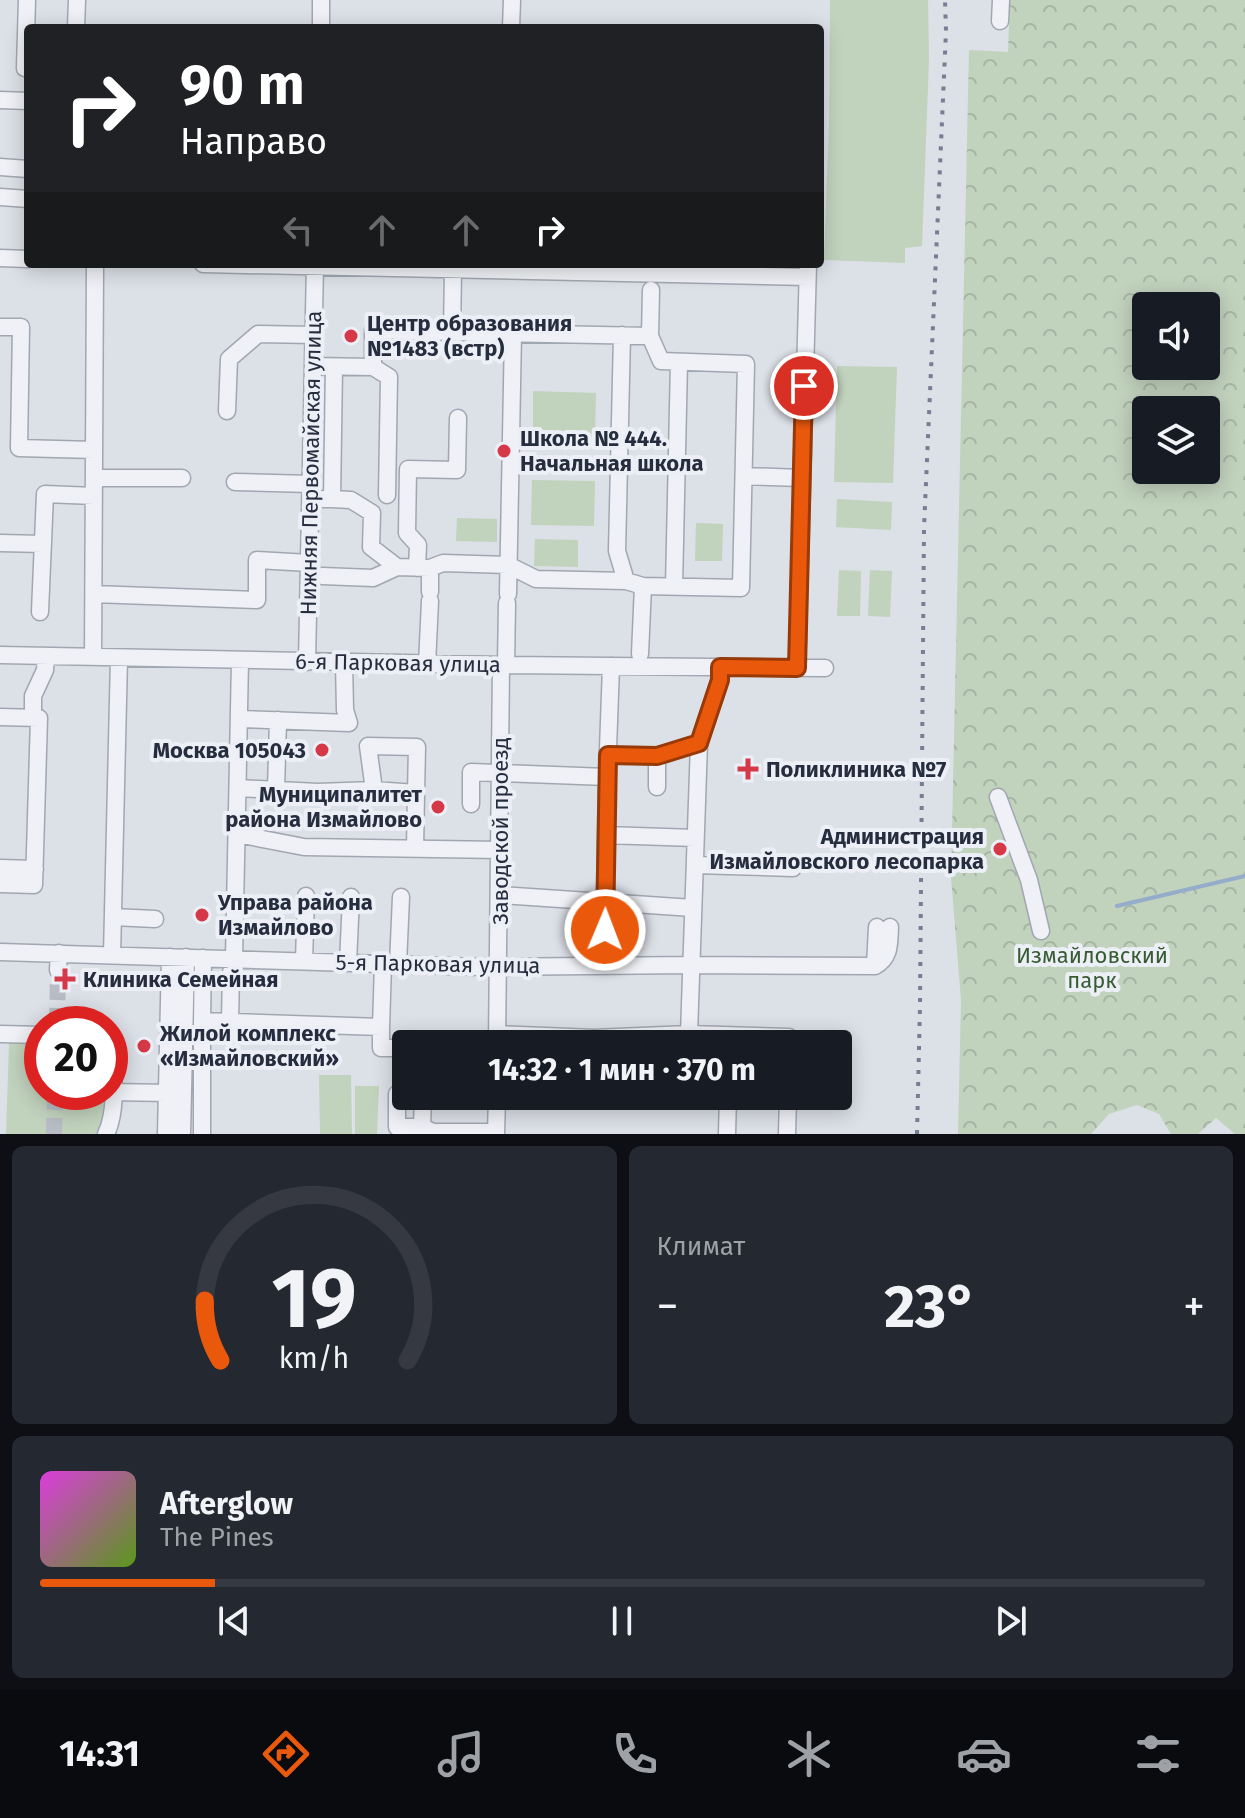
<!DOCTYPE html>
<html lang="ru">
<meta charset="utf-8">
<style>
body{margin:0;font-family:"Fira Sans",sans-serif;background:#242831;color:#f1f3f6;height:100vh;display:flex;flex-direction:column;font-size:30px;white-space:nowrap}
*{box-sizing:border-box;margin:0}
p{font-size:26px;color:#9ea1a6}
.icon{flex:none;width:44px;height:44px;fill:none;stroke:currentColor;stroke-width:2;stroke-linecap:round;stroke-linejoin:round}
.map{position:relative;height:1134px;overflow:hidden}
.details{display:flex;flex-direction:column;gap:12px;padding:12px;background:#0d0f14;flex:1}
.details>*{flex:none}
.banner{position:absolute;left:24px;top:24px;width:800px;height:244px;border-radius:8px;box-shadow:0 4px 20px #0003;background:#202124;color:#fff;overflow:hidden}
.buttons{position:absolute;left:1132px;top:292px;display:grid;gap:16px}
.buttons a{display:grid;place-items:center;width:88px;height:88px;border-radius:8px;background:#171b24;box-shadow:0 4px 20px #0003;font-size:40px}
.speed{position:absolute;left:24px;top:1006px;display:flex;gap:16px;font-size:40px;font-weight:700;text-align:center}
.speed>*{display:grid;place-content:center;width:104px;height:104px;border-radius:50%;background:#171b24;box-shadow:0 4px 20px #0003;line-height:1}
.speed .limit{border:12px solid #d22;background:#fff;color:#111}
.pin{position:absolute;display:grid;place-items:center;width:68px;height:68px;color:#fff;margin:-34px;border:4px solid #fff;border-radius:50%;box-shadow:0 2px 8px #0007}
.me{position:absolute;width:88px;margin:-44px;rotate:1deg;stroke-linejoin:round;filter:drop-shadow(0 0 6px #0008)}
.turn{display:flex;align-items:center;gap:28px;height:168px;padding:0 24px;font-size:36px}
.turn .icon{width:104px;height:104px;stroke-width:2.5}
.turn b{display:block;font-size:56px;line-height:68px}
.lanes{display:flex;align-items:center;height:76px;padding:0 24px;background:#0003;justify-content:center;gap:40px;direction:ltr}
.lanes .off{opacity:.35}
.big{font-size:60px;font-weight:700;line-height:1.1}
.details .card{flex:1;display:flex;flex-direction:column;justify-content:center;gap:12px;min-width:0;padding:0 28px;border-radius:12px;background:#242831}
.details .dial{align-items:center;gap:0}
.dial svg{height:208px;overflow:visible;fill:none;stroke:#363941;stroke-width:7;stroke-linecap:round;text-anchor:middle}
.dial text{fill:#f1f3f6;stroke:none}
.song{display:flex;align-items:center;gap:24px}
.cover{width:96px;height:96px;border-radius:12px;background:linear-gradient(135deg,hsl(300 70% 55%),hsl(90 70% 35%))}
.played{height:8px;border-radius:4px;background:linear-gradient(90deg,#ea580c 15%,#363941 15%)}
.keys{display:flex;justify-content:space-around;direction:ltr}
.heat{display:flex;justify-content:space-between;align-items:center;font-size:44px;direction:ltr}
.details .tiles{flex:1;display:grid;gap:12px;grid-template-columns:1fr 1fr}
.card:last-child{grid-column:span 2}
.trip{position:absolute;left:392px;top:1030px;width:460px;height:80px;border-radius:8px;background:#171b24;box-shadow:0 4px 20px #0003;font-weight:700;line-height:80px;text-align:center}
.menu{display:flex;height:128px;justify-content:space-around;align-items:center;background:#090b0e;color:#9ea1a6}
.menu .icon{width:56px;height:56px}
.menu .on{color:#ea580c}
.menu b{font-size:36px;color:#f1f3f6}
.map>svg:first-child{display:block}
.green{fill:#c1d2bd}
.forest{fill:url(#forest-crowns);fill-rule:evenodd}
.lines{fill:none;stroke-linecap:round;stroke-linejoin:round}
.stream{stroke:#95acca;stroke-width:4}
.minor-tunnel{stroke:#b7bcc5;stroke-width:16;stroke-dasharray:16 8;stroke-linecap:butt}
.minor-casing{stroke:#a1a7b1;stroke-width:19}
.minor{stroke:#eff1f6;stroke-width:16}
.rail{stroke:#757e92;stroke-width:4;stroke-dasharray:4 8;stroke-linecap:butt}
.route-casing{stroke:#983908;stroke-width:20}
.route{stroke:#ea580c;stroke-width:14}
.poi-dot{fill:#d53948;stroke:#eceff5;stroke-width:3}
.labels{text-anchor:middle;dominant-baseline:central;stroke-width:8;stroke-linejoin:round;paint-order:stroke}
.poi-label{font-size:22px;font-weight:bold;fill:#252d3e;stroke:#eceff5;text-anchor:start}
.street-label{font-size:22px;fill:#252d3e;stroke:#eceff5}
.park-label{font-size:22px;fill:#375b32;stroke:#eceff5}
</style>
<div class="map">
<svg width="1245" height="1134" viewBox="0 0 1245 1134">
<defs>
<pattern id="forest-crowns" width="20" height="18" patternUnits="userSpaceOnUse" patternTransform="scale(2)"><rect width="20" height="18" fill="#c1d2bd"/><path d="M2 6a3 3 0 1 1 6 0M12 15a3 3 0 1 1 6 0" fill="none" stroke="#a6b5a4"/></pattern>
</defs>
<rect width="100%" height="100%" fill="#dce0e7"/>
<!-- green -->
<path class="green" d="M830,0H928L929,59L922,246L905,248V263L824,260L829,124Z
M837,366L897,367L893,483L834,482Z
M533,391L596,393L595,437L533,436Z
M532,480L595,481L594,526L531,525Z
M837,499L892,502L891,530L836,527Z
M457,518L497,519V542L456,541Z
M696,523L723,524L722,561H695Z
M535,539L578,540V567L534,566Z
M839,570L861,571L860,616H837Z
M870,570L892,571L890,617L868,616Z
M9,1043H42V1092H104L103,1121L96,1134H6Z
M319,1075H351L352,1134H320Z
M355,1086H379L377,1134H355Z"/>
<!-- forest -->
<path class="forest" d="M1010,0H1245V1134H1235L1216,1118L1198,1134H1171L1159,1114L1137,1105L1109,1114L1091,1134H958L961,1000L951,877L969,50L1008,52ZM1146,306H1206V366H1146ZM1146,410H1206V470H1146Z"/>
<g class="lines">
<!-- stream -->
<path class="stream" d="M1117,906L1245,876"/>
<!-- minor-tunnel -->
<path class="minor-tunnel" d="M57,1024L58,970
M54,1134L55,1092"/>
<defs>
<path id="minor" d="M27,0L25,68L28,69
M1000,21L1001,0
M76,28L77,0
M321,28V0
M511,28L512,0
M0,100L28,101
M0,167L28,169
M0,197L28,199
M0,258L28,259
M203,264L807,277
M0,327H21L19,448L94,450
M452,332L650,336
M622,335L617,551L626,581L643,586
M313,366L373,367V330L452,332L453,270
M373,367L389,377L387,495
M227,411L229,359L258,334L314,335
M744,476L802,478
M94,478H182
M235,482L311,484
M323,499H332L334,367
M332,499L351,500L372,513L371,547L397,567L430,568V592
M0,543L43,544
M417,568L418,545L407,533L408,469L457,470L458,418
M430,568L443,563L508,565L536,579L626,581
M322,576L373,578L397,567
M674,587L679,362
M94,594L257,600V560L309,563
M508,594L513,333
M40,612L45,494L94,496
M640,654L643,586L741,588L746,364L661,361L650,336L651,290
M0,655L501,665L825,668
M93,657L95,264
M307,662L315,264
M427,664L430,601
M506,665L507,603
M720,667V680L699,743L689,1034L789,1037V1044
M797,668L808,264
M0,717L39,718L34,885L0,884
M33,718V696L45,670L46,656
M239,719L349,723L345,710L344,662
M608,755L657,756L699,743
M657,756V787
M238,788L318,792L374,790L416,793L415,849
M276,789L278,720
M374,790L368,746L417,747L416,793
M998,797L1029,880L1041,931
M471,804V772L607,777
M237,834L304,847L500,850
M606,835L695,838
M695,865L793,868
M0,868L35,869
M499,895L693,908
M113,917L155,919
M0,952L481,967L692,965L875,966
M112,955L119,658
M203,958L202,1021L381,1027L383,964
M234,959L240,660
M304,961L306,896
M348,963L351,897
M398,964L401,897
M604,965L607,777L611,666
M875,966C891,957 889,943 890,927
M875,966L877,927
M58,970L59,953
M202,1021V1134
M230,1021L231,972
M381,1027V1048H406
M0,1034L42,1035
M498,1034L594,1038L689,1034
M497,1044L501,665
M112,1092L167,1093
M397,1094V1127H422
M423,1096L422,1127L433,1132H496
M106,1134C115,1116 116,1080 110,1061
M166,1134L170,957
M182,1134L186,957
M496,1134L497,1096
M727,1134L728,1096
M787,1134L788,1096"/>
</defs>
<!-- minor casing -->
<use href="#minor" class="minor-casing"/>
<!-- minor -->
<use href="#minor" class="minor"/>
<!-- rail -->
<path class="rail" d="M917,1134L920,1006L924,528L946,31L945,0"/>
</g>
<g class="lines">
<defs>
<path id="route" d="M605,930L608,755L657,756L699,743L720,680V667L797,668L804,386"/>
</defs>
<!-- route casing -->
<use href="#route" class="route-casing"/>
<!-- route -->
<use href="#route" class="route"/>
</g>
<!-- markers -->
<g class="poi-dot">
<circle cx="351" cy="336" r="8"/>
<circle cx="504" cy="451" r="8"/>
<circle cx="322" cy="750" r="8"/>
<path d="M744 757h8v8h8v8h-8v8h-8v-8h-8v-8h8z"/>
<circle cx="438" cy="807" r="8"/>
<circle cx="1000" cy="849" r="8"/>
<circle cx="202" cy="915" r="8"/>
<path d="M61 967h8v8h8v8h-8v8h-8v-8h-8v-8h8z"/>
<circle cx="144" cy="1046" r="8"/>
</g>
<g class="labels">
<!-- poi labels -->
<g class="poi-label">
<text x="367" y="323">Центр образования<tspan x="367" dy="25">№1483 (встр)</tspan></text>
<text x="520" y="438">Школа № 444.<tspan x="520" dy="25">Начальная школа</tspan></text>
<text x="306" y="750" text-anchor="end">Москва 105043</text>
<text x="766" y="769">Поликлиника №7</text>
<text x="422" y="794" text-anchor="end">Муниципалитет<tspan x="422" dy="25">района Измайлово</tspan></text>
<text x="984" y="836" text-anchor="end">Администрация<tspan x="984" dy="25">Измайловского лесопарка</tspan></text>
<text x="218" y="902">Управа района<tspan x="218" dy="25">Измайлово</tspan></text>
<text x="83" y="979">Клиника Семейная</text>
<text x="160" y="1033">Жилой комплекс<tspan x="160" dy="25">«Измайловский»</tspan></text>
</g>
<!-- street labels -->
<g class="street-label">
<text transform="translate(311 463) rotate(-89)">Нижняя Первомайская улица</text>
<text transform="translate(398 663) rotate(1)">6-я Парковая улица</text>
<text transform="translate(500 831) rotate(-90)">Заводской проезд</text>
<text transform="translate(438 964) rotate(1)">5-я Парковая улица</text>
</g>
<!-- park labels -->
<g class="park-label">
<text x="1092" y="955">Измайловский<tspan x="1092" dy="25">парк</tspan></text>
</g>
</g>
</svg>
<div class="buttons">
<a><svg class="icon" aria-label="sound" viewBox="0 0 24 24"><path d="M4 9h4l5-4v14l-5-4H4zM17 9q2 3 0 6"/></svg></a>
<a><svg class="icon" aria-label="layers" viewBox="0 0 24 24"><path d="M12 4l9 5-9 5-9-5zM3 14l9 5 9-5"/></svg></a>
</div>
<div class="speed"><div class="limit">20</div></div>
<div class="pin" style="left:804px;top:386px;background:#d93025"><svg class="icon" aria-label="arrive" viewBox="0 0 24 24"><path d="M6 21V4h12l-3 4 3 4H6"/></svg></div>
<svg class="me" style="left:605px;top:930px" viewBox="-20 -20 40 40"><circle r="17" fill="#ea580c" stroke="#fff" stroke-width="3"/><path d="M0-11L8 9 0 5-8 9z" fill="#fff"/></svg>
<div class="trip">14:32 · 1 мин · 370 m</div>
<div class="banner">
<div class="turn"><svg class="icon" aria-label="right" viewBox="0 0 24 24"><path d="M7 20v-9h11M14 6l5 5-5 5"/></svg><div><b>90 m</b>Направо</div></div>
<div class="lanes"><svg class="icon off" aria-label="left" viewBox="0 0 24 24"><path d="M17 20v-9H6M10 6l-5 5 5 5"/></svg><svg class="icon off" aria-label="ahead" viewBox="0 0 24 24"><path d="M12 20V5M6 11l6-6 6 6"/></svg><svg class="icon off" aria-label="ahead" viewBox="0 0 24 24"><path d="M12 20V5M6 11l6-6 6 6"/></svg><svg class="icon" aria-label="right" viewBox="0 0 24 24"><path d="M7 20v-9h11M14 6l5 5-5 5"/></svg></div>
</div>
</div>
<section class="details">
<div class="tiles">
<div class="card dial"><svg viewBox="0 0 100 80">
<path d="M14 69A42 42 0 1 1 86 69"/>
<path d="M14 69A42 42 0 0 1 8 46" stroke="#ea580c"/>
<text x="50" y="56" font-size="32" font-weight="700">19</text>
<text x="50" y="72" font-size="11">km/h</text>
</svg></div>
<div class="card"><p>Климат</p>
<div class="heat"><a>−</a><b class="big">23°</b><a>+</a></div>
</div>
<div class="card">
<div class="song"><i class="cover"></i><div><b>Afterglow</b><p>The Pines</p></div></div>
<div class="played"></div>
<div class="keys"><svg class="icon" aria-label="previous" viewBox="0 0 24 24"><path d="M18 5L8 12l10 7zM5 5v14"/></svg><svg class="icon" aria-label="pause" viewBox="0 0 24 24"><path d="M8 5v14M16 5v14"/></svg><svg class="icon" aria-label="next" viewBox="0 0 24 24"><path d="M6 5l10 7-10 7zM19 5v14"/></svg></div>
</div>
</div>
</section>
<nav class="menu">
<b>14:31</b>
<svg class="icon on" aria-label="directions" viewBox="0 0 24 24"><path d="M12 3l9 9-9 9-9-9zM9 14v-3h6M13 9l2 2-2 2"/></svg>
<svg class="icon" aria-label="music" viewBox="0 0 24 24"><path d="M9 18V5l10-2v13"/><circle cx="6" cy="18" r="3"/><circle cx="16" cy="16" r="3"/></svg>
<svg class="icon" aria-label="phone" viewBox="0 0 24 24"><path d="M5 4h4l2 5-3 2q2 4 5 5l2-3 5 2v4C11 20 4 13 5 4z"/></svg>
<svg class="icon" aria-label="climate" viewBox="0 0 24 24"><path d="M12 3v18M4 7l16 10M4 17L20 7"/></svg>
<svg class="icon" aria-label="car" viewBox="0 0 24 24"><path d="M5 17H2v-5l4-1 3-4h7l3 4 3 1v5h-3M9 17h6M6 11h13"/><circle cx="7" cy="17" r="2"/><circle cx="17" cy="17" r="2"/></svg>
<svg class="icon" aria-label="filters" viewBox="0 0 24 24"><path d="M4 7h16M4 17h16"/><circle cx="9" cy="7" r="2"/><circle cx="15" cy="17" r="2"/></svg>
</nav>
